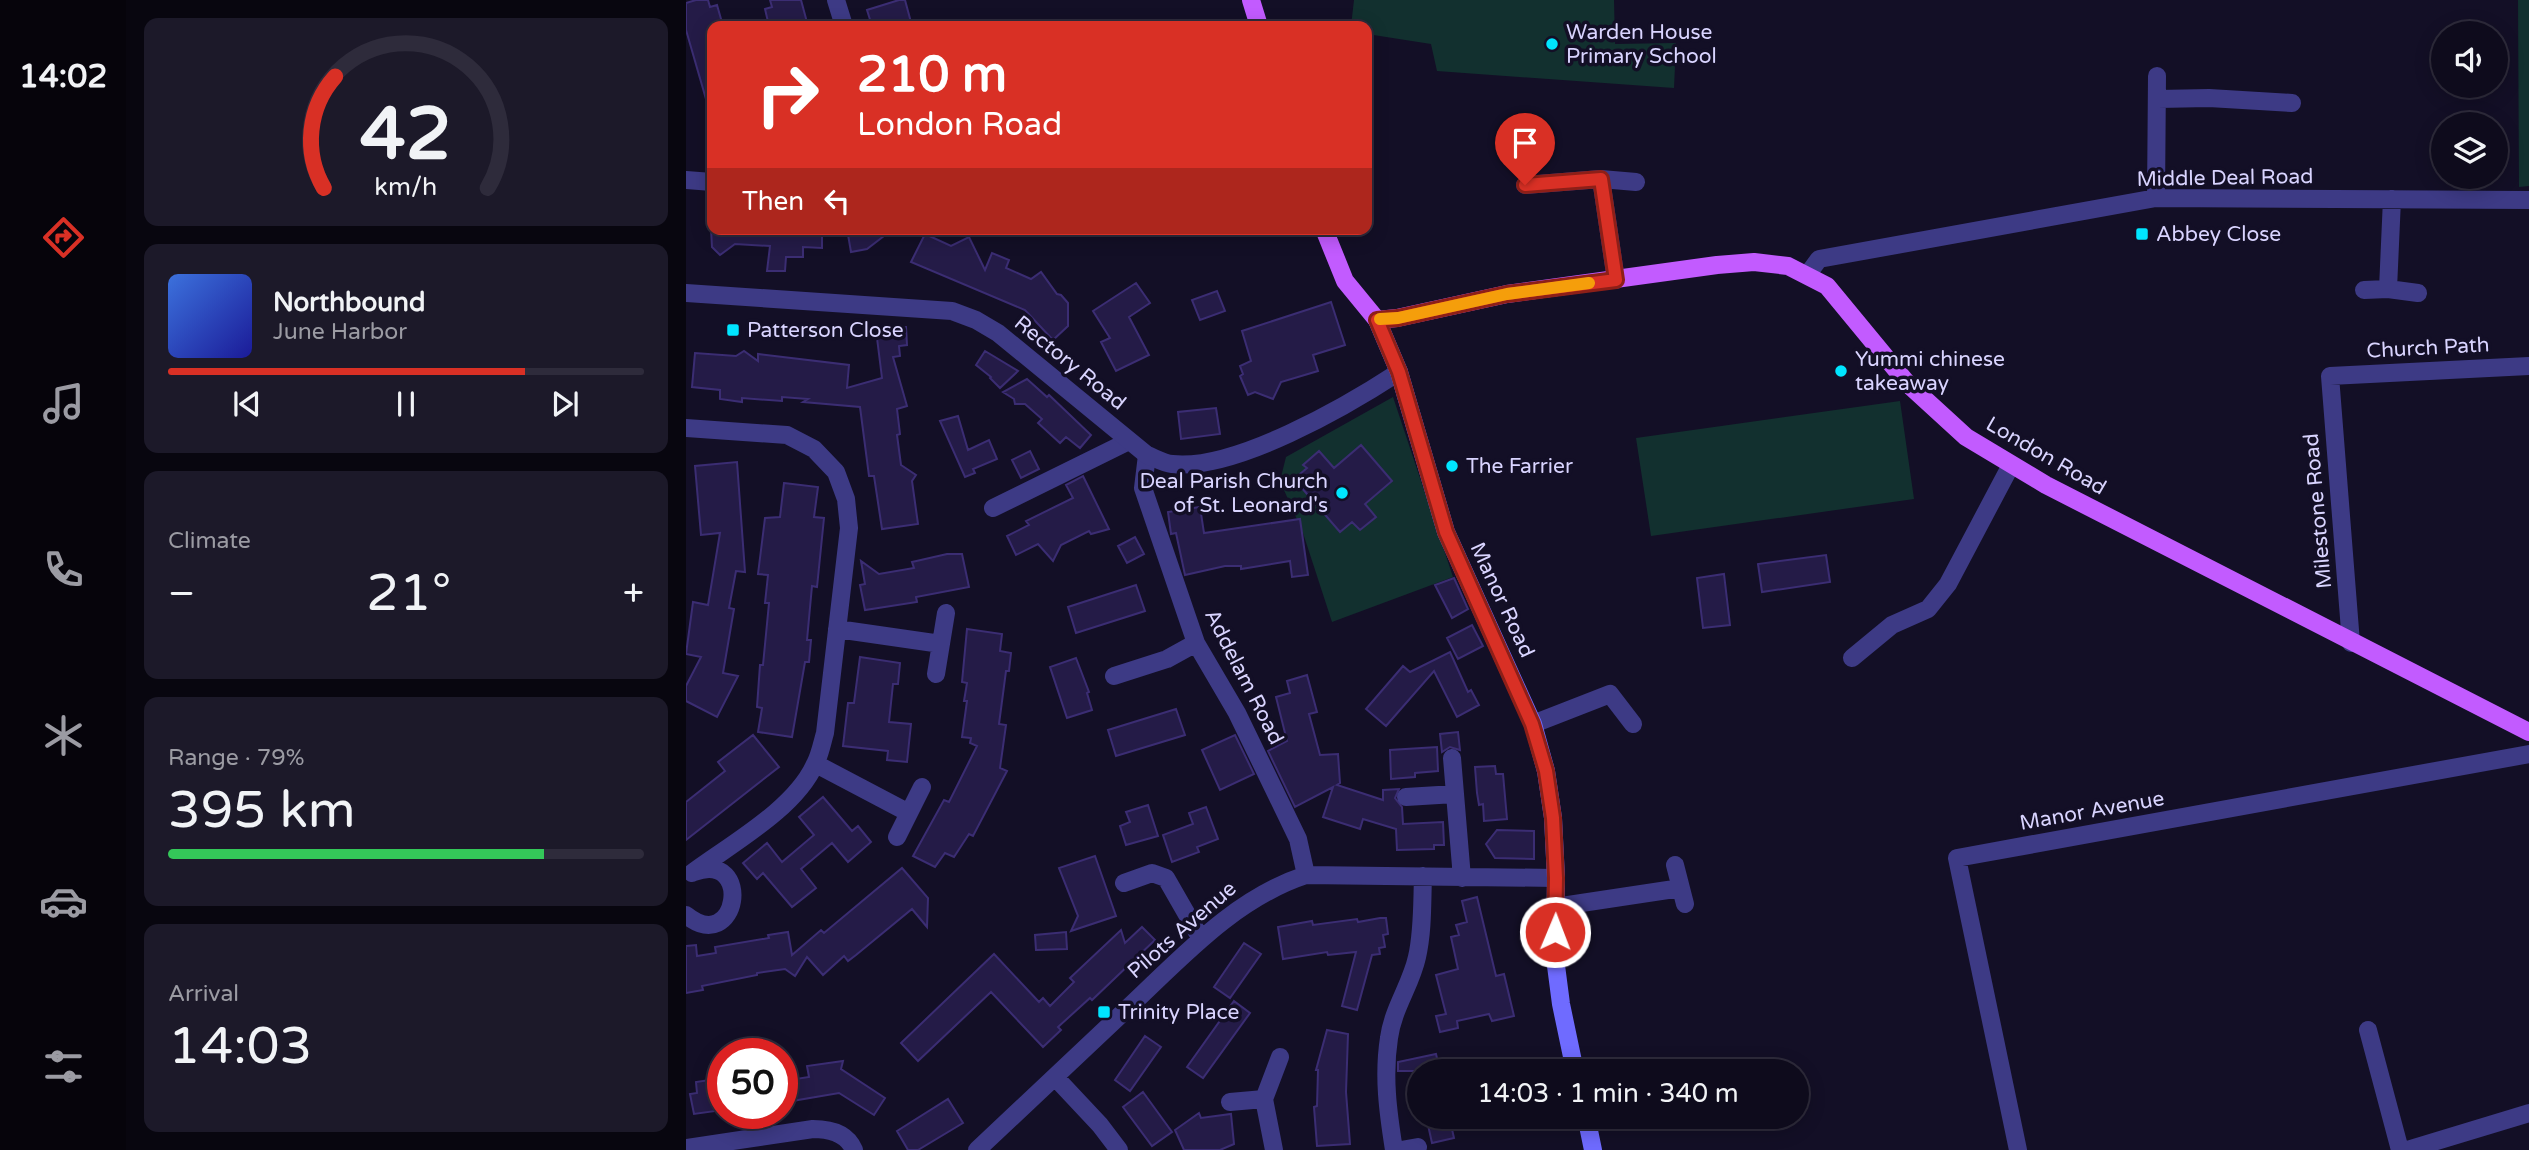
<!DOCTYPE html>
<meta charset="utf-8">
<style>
body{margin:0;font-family:"Varela Round",sans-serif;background:#1c1929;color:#f1f3f6;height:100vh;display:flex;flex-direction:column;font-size:26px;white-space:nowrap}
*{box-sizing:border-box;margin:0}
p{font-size:23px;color:#9b9ba3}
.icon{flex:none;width:38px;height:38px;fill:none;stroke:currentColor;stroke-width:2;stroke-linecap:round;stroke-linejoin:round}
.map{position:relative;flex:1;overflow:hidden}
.side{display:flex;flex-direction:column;gap:18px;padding:18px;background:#08060f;width:560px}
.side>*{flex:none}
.hud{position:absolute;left:21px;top:21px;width:665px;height:214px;border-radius:14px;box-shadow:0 4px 18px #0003,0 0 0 2px #2e2b3b;background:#d93025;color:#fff;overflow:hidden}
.controls{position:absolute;left:1745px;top:21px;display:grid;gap:14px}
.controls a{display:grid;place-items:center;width:77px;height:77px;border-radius:50%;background:#0e0b1c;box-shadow:0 4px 18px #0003,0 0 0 2px #2e2b3b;font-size:35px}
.speed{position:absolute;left:21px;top:1038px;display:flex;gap:14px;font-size:35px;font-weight:700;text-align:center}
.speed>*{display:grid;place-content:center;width:91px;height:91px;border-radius:50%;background:#0e0b1c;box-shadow:0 4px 18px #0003,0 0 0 2px #2e2b3b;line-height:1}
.speed .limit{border:10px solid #d22;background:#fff;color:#111}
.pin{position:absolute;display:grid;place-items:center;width:60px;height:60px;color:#fff;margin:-72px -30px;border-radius:50% 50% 50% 0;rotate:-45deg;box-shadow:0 0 7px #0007}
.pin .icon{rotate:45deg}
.me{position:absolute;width:77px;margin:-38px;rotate:1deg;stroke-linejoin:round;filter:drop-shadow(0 0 5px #0008)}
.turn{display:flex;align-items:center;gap:24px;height:147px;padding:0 35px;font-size:32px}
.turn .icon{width:91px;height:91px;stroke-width:2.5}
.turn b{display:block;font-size:49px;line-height:60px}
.then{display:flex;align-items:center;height:66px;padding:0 35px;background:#0003;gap:14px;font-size:26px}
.big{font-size:52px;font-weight:600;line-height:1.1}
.side .tile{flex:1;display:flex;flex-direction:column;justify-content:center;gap:10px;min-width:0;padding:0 24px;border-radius:14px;background:#1c1929}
.side .dial{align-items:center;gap:0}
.dial svg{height:182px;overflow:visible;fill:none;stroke:#2e2b3b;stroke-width:7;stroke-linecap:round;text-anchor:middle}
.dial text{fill:#f1f3f6;stroke:none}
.song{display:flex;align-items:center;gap:21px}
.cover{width:84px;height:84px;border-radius:10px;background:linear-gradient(135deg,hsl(220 70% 55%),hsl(240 70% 35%))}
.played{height:7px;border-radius:4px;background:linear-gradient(90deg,#d93025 75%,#2e2b3b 75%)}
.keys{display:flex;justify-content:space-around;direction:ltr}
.heat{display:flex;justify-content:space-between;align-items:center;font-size:38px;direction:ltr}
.charge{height:10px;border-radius:5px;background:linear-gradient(90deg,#34c759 79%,#2e2b3b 0)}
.trip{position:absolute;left:721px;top:1059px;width:402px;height:70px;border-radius:35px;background:#0e0b1c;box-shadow:0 4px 18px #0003,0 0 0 2px #2e2b3b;font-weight:600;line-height:70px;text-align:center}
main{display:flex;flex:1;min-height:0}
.tabs{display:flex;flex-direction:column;width:126px;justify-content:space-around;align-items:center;background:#06040b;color:#9b9ba3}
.tabs .icon{width:49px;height:49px}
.tabs .on{color:#d93025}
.tabs b{font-size:32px;color:#f1f3f6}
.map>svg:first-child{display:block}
.green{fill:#12302f}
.building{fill:#241b47;stroke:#3b2d73;stroke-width:2}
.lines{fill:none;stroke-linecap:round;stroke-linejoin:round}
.minor{stroke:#3d3a85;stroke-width:18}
.tertiary{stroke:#3d3a85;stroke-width:18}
.secondary{stroke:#6f6bff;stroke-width:18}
.primary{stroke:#c25bff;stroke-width:18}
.route-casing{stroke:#8d1f18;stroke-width:18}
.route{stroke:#d93025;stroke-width:12}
.slow{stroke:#f59e0b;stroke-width:12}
.poi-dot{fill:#00e5ff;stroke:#130f26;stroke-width:2.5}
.labels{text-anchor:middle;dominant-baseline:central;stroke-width:7;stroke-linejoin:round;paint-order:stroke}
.poi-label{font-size:21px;fill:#d9d4ff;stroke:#130f26;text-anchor:start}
.street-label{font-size:21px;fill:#d9d4ff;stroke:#130f26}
</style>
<main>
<nav class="tabs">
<b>14:02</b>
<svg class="icon on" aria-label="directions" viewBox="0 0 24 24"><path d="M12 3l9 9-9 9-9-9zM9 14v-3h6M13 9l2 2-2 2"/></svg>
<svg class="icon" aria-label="music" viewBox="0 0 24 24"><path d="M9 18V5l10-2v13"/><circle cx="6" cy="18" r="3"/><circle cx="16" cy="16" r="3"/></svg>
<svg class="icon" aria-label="phone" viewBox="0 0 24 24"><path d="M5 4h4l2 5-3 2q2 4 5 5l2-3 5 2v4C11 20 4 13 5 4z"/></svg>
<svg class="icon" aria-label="climate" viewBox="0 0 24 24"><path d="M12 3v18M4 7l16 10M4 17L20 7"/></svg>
<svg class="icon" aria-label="car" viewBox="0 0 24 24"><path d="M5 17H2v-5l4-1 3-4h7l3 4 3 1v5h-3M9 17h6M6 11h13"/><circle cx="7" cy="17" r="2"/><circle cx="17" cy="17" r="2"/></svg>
<svg class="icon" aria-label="filters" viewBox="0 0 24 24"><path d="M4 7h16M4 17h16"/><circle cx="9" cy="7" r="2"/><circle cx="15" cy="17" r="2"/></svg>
</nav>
<section class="side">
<div class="tile dial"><svg viewBox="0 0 100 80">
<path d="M14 69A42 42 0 1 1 86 69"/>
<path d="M14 69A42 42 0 0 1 19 20" stroke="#d93025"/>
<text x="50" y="56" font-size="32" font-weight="700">42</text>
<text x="50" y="72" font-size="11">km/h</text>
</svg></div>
<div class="tile">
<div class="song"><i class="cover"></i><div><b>Northbound</b><p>June Harbor</p></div></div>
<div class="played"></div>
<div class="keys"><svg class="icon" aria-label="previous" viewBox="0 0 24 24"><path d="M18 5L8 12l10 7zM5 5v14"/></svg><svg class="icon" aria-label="pause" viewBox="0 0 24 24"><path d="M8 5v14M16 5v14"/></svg><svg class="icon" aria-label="next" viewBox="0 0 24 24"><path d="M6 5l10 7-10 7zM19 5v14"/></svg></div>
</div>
<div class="tile"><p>Climate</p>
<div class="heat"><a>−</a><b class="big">21°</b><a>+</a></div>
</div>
<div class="tile"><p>Range · 79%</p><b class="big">395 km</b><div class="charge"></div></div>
<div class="tile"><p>Arrival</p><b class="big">14:03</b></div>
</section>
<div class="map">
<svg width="1843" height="1150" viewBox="0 0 1843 1150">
<rect width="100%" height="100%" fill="#130f26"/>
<!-- green -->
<path class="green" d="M668,0H928L929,44L990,43L988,88L751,71L745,44L681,34V26H665Z
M1832,0H1843V186L1833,187Z
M707,397L767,577L646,622L617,533L594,481L600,457Z
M1214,401L1228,499L965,536L950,438Z"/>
<!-- building -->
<path class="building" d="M10,0H22L24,7L31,5L37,26H26V106H22L0,30V3Z
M84,0H115L122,26H83L79,9L86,7Z
M213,0H219L226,26H186L181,10Z
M25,229H136V248L117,247V257H100L99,271H81L84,246L49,244L34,255L26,247Z
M161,229H207L181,249L165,252Z
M239,234L265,246L283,237L299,270L306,253L323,260L320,268L345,279L355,272L371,294L375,295L382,303V326L367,340L339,310L225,262Z
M450,283L464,303L443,317L463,355L430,371L415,342L424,338L407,311Z
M531,291L539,311L514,320L506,300Z
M645,302L659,345L627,355L632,371L595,382L587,399L569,392L562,395L554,376L557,374L554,366L565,361L556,331Z
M220,327L221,345L213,346L214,356L207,357L221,406L211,409L214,434L211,435L215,465L230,475L226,481L232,524L196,529L188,476H183L174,407L117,402L122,399L96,397V401L56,398V402L34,399V390L6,387L9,353L50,356L58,351L72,361V354L163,365L161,388L196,378L190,330Z
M299,351L332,371L314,388L304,378L305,377L290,365Z
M341,379L361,397L363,395L405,435L394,448L380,437L374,443L352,423L356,419L339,404H329L328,399L317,392Z
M530,408L534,434L495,439L492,412Z
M272,416L282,450L303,440L311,459L287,469L289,473L279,477L254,421Z
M675,445L706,481L679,504L690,517L674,530L666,522L654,532L608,479L621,468L617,465L633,451L648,468Z
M344,451L353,469L335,478L326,460Z
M51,462L59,572L50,571L43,608L48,609L37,673L52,676L31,717L0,701V686L15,657L0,654L7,602L22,605L34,533L15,535L9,466Z
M397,476L423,529L405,534L403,531L375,545L367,561L352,544L330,555L321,536L343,525L340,521L387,498L380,485Z
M98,483L132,487L128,517L138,518L131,587L126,586L121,640H125L123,662H119L106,737L72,732L76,708L71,707L74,665H77L83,603H79L82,575L72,574L79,518L94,517Z
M514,507L518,533L614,519L622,575L606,577L604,561L555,569V566H539L499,575L490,533L485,534L482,512Z
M449,537L458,554L441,563L432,546Z
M261,554H276L283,587L230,597L231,602L179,610L174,585L179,584L175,561L193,574L228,568L226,562Z
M1140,555L1144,582L1076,592L1072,564Z
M1038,574L1044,625L1017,628L1011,578Z
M768,578L782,609L766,618L749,585Z
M450,585L459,611L390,633L382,607Z
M786,625L797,646L772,659L761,638Z
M281,629L316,634L314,651L325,653L323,671H320L313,724L320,725L314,768L321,771L287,836L283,834L268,857L259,853L249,867L227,856L258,800L263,802L291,746L284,743L285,738L276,737L281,701H278L281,683L276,682Z
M764,652L782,692L785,690L793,705L771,717L748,671L700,726L680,709L717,666L724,672Z
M174,657L214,663L212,684H207L203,722L225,724L221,762L201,760L202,751L157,746L162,703H168Z
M390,658L403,692L401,693L406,710L381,718L364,667Z
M621,675L631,712L623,714L634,755L652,754L654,783L651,785L697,800V790L713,789L709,798L716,807L717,824L757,822L758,845H748V849L711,850L710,829L677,819L674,829L637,817L647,787L609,807L582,751L601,741L590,697L604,693L601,681Z
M490,709L499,735L430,756L422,730Z
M772,732L774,750L764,747L756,752L754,734Z
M67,735L93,767L0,840V802L39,771L32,762Z
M549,735L568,774L534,790L516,750Z
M751,747L752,771L729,773V777L705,779L704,750Z
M809,766L810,774H817L821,819L798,821L797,804L793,805L791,793L789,767Z
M137,797L166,831L172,826L185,842L162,862L146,843L127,859L115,869L130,888L106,907L77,873L71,879L57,863L81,843L96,862L128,835L113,817Z
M462,805L472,836L440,845L434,826L444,822L440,812Z
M520,807L532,839L511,847L513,852L486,862L477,835L507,824L503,813Z
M811,830L848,831V859L809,858L800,844Z
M409,856L430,916L385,931L392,916L373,868Z
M216,868L242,898L241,927L226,909L170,955L162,961L158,956L137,975L121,957L109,976L99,969L71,973V975L16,986L17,990L0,993V946L10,945L11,956L30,953L29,947L83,938L82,935L102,932L106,955L135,930L138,933Z
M791,897L810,976L818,974L828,1016L806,1021L803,1014L771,1021L772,1028L754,1032L750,1016L760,1014L750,975L772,969L765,937L773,935L770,925L781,922L776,901Z
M694,918H700L702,934L697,935L699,947L693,948L694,954L686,955L671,1010L656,1006L670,952L642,955L641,952L597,959L592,927L626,921L627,925L671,919L672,922Z
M456,927L469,940L406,1000L404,998L372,1027L375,1030L357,1047L305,992L232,1061L215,1043L308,954L353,1002L357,998L364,1006L388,982L384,978L435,930L439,943Z
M380,932L381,949L350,950L349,935Z
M558,943L575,954L544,998L528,987Z
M548,1001L564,1013L517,1078L501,1067Z
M641,1030L662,1034L660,1092L664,1144L631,1146L628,1107L631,1106L632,1070H630Z
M459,1036L475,1047L444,1091L429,1080Z
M750,1054L754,1071H712V1062Z
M157,1061L155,1069L199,1098L188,1115L153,1093L106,1101L103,1080L123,1077L121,1066Z
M37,1078V1110L8,1114L4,1094L11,1093L10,1082Z
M457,1092L486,1132L466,1146L437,1107Z
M262,1099L277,1123L232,1150H222L211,1131Z
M513,1113L515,1118L545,1114L548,1144L534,1150H498L489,1130Z
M740,1116H763L768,1138L746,1143Z"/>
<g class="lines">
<!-- minor -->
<path class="minor" d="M150,0L158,26
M1472,99L1523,98L1606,103
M915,179L950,182
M0,180L26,182
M839,185L915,179L930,280
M1470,198L1471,76
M1122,274L1133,259L1470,198L1843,200
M1702,289L1706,199
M1678,290L1702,289L1732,293
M0,428L101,435L128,449L150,472L160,499L163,528L139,733C136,743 134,755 129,764C109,809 45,844 6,873
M461,455L457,488L510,643L551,713L612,839L620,875
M307,508L443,441
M151,629L255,644
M1665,643L1644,376L1843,366
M1166,658L1206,625L1242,609L1262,584L1325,465
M250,674L260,613
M428,676L481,659L510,643
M847,724L924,694L947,724
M766,758L776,878
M130,764L223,813
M720,797L769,794
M211,837L236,787
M989,865L999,904
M438,883L466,873L480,878L515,939
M869,907L995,888
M0,915C52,957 68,850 8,872
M1682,1030L1714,1150
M369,1077L414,1125L433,1150
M544,1102L578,1099
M0,1148L127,1129C144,1129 161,1133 168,1150
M291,1150C343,1101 395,1052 446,1004C499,954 550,898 620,875L870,878
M588,1150L578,1099L594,1057
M708,1150C702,1112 697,1076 703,1038C707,1008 725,985 731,957C737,931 736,903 737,876
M715,1150L732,1147
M1332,1150L1271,858L1843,754
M1721,1150L1843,1113"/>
<!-- tertiary -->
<path class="tertiary" d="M0,293L266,311L290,320L312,333L461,455C469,458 478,463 486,464C549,471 661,406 713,372"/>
<!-- secondary -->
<path class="secondary" d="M691,320L713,372L760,532L847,724L860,771L867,818L870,878L869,958L875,1004L889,1071
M900,1116L907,1150"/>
<!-- primary -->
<path class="primary" d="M565,0L573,26
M638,229L659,281L691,320L711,318L821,294L1031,265L1068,262L1102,266L1141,286L1221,383L1280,437L1360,485L1843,732"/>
</g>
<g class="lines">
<defs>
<path id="route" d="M839,185L915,179L930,280L821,294L712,318L691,320L713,372L760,532L846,724L860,771L867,818L870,878L869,932"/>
</defs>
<!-- route casing -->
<use href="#route" class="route-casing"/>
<!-- route -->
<use href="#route" class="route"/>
<!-- slow -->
<path class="slow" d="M694,319L712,318L821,294L903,283"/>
</g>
<!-- markers -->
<g class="poi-dot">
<circle cx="866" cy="44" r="7"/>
<rect x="1449" y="227" width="14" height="14" rx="3.5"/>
<rect x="40" y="323" width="14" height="14" rx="3.5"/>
<circle cx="1155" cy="371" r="7"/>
<circle cx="766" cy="466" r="7"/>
<circle cx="656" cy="493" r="7"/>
<rect x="411" y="1005" width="14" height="14" rx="3.5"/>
</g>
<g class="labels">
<!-- poi labels -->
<g class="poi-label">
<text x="880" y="32">Warden House<tspan x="880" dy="24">Primary School</tspan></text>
<text x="1470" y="234">Abbey Close</text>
<text x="61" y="330">Patterson Close</text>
<text x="1169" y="359">Yummi chinese<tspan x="1169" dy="24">takeaway</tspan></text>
<text x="780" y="466">The Farrier</text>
<text x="642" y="481" text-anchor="end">Deal Parish Church<tspan x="642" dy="24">of St. Leonard's</tspan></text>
<text x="432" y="1012">Trinity Place</text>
</g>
<!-- street labels -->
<g class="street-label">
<text transform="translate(1539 178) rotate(-1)">Middle Deal Road</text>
<text transform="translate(1742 348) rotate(-3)">Church Path</text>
<text transform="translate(384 363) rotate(39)">Rectory Road</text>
<text transform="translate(1360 456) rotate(30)">London Road</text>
<text transform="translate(1632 511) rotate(-95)">Milestone Road</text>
<text transform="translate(816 600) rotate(65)">Manor Road</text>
<text transform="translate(558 677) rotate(63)">Addelam Road</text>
<text transform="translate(1406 811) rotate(-10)">Manor Avenue</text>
<text transform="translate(496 930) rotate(-41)">Pilots Avenue</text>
</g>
</g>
</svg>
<div class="controls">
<a><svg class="icon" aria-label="sound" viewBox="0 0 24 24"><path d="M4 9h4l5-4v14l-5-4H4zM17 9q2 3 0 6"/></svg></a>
<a><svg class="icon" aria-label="layers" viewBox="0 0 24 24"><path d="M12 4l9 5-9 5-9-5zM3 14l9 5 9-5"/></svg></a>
</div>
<div class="speed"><div class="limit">50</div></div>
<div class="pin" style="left:839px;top:185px;background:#d93025"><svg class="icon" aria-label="arrive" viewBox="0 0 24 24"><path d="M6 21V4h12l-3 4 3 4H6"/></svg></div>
<svg class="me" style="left:869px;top:932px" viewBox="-20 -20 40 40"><circle r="17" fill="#d93025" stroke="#fff" stroke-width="3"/><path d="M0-11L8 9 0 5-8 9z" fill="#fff"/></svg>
<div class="trip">14:03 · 1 min · 340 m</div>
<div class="hud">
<div class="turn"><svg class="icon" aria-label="right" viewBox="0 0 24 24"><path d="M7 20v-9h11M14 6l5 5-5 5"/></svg><div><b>210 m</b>London Road</div></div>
<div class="then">Then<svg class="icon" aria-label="left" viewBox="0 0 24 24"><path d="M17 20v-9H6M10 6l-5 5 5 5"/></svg></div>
</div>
</div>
</main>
